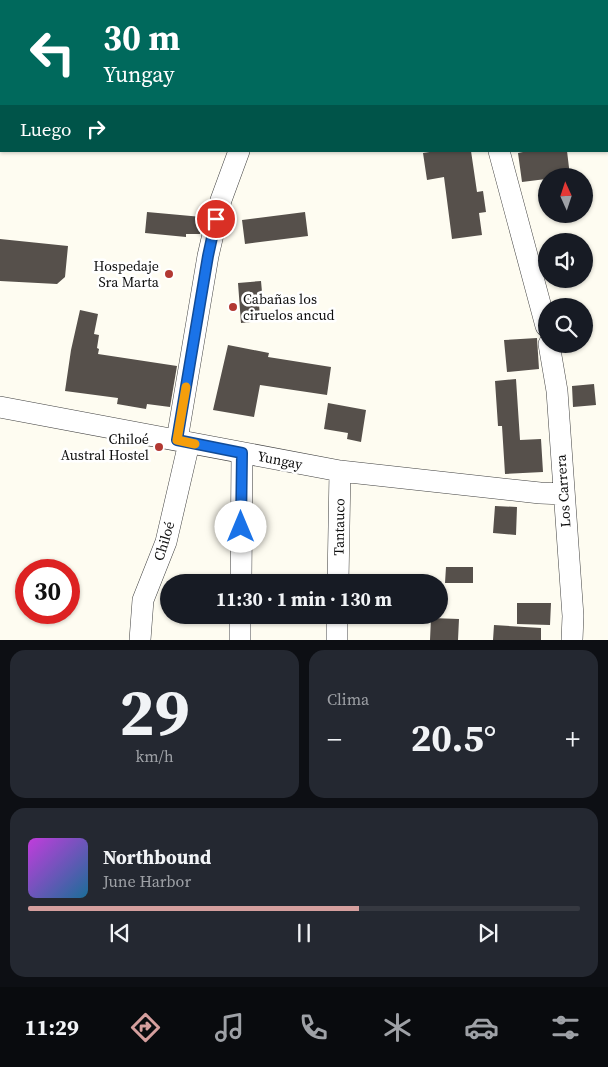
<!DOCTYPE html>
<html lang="es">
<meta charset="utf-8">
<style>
body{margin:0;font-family:"Source Serif 4",serif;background:#242831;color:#f1f3f6;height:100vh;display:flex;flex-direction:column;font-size:19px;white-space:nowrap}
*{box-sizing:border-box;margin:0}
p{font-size:16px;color:#9ea1a6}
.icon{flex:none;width:28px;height:28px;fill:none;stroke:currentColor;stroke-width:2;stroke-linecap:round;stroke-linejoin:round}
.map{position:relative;height:640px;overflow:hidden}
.side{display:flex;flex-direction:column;gap:10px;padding:10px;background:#0d0f14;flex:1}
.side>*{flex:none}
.guide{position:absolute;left:0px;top:0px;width:609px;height:152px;box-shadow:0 1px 4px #0004;background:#00695c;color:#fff;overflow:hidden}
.needle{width:32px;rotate:357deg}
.fabs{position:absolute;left:538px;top:168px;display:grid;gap:10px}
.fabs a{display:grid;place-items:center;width:55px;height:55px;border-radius:50%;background:#171b24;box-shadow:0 1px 4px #0004;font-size:25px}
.speed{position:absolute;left:15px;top:559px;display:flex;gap:10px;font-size:25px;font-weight:700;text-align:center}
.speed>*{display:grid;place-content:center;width:65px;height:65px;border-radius:50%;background:#171b24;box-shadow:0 1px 4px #0004;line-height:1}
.speed .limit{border:8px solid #d22;background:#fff;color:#111}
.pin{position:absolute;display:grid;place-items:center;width:42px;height:42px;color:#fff;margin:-21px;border:2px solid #fff;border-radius:50%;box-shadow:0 1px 5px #0007}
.me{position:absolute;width:55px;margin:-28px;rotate:0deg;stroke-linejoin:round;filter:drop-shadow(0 0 4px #0008)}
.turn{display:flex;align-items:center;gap:18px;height:105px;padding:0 20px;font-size:22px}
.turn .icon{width:65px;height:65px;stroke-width:2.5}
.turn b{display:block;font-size:35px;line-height:42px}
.then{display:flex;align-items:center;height:48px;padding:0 20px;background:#0003;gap:10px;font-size:19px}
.big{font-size:38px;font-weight:700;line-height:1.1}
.side .widget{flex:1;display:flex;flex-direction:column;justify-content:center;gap:8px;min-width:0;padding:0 18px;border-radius:15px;background:#242831}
.side .dial{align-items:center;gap:0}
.dial b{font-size:65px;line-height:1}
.song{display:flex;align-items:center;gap:15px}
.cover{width:60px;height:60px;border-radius:8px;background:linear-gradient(135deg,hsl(290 70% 55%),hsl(200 70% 35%))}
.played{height:5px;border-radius:2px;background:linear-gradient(90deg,#d59f9e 60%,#363941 60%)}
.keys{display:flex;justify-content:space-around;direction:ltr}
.heat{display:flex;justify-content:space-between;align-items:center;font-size:28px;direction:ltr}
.side .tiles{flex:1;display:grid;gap:10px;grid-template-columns:1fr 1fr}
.widget:last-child{grid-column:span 2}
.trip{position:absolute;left:160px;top:574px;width:288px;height:50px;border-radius:25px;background:#171b24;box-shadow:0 1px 4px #0004;font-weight:700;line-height:50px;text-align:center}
.menu{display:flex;height:80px;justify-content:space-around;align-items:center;background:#090b0e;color:#9ea1a6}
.menu .icon{width:35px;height:35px}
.menu .selected{color:#d59f9e}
.menu b{font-size:22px;color:#f1f3f6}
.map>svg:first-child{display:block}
.building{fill:#56504b}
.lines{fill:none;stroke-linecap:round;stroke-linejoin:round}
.minor-casing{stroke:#414141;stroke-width:22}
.minor{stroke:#fff;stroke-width:21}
.route-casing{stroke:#114b97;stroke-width:12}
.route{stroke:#1a73e8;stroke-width:9}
.slow{stroke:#f59e0b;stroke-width:9}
.poi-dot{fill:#b23832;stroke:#fff;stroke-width:2}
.labels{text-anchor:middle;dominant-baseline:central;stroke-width:5;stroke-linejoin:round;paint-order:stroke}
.poi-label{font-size:14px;fill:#0e0e0e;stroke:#fff;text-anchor:end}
.street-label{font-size:14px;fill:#0e0e0e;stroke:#fff}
</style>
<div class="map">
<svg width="608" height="640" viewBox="0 0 608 640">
<rect width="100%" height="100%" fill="#fefcf1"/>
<!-- building -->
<path class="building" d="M436,151H471L477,192L483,191L486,212L479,213L482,235L452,239L444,177L427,180L423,153Z
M528,151H567L570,176H546V179L522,182L518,153Z
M147,212L202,217L200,234H186V237L145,233Z
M305,212L308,236L245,244L242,220Z
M0,239L68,246L65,277L57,284L0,281Z
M261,281L263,303H259L260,321L241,323L238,283Z
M80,310L98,314L94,334L99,335L97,348L99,349L98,354L177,366L170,407L147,404L146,409L117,404L118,398L65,391L71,350Z
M537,338L539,369L507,372L504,340Z
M228,345L269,353L268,357L331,367L327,395L260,385L254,417L213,410Z
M516,379L520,440L541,439L543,472L505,474L502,426H498L495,381Z
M594,384L596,405L573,407L572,386Z
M328,403L366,410L361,442L347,439L348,433L324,429Z
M495,506L517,507L516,535L493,533Z
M446,567H473V583H445Z
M517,603H551L550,625L517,624Z
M431,618L459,619L458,640H430Z
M494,625L541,628V640H493Z"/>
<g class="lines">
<defs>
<path id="minor" d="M270,0V1
M454,0L455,1
M499,151L546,326
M549,344L557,391L573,616L572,640
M0,407L340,471L540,493L564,494
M177,440L208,256L221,200L239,151
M241,582L242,453
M338,582L340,471
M140,640L143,600L166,542L189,443
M240,640V615
M337,640V615"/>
</defs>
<!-- minor casing -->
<use href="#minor" class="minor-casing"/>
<!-- minor -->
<use href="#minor" class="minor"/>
</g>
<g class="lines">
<defs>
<path id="route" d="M216,219L208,256L177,440L242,453L241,527"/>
</defs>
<!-- route casing -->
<use href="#route" class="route-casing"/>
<!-- route -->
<use href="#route" class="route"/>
<!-- slow -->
<path class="slow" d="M186,387L177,440L195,444"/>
</g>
<!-- markers -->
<g class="poi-dot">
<circle cx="169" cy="274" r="5"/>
<circle cx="233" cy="307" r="5"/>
<circle cx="159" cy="447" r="5"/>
</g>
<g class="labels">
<!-- poi labels -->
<g class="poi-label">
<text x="159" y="266">Hospedaje<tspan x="159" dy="16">Sra Marta</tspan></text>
<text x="243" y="299" text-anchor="start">Cabañas los<tspan x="243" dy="16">ciruelos ancud</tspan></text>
<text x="149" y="439">Chiloé<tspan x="149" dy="16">Austral Hostel</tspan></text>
</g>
<!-- street labels -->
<g class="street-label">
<text transform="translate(280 460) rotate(11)">Yungay</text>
<text transform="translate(563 491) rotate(-94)">Los Carrera</text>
<text transform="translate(339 527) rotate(-89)">Tantauco</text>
<text transform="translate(164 541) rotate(-73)">Chiloé</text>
</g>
</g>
</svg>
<div class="fabs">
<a><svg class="needle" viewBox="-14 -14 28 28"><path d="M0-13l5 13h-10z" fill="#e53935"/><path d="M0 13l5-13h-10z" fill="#9ea1a6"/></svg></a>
<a><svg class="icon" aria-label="sound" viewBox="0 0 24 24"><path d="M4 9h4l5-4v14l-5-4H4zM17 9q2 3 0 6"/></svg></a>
<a><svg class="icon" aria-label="search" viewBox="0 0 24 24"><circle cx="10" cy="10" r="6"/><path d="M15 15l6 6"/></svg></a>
</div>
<div class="speed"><div class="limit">30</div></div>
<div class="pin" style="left:216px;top:219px;background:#d93025"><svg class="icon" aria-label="arrive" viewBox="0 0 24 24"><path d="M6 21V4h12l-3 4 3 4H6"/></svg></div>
<svg class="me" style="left:241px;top:527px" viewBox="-20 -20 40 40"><circle r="19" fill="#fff"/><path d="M0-13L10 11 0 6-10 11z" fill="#1a73e8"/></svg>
<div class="trip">11:30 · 1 min · 130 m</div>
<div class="guide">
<div class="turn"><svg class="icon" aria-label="left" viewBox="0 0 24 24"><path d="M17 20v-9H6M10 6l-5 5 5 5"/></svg><div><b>30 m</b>Yungay</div></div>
<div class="then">Luego<svg class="icon" aria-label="right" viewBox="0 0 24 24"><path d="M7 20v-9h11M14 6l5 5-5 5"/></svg></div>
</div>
</div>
<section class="side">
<div class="tiles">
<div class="widget dial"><b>29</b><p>km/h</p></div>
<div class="widget"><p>Clima</p>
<div class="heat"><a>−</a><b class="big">20.5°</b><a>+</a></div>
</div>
<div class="widget">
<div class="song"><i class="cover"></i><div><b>Northbound</b><p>June Harbor</p></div></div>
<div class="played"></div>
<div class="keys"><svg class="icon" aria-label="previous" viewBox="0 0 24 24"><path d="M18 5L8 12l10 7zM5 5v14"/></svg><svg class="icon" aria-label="pause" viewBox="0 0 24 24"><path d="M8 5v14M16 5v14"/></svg><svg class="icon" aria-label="next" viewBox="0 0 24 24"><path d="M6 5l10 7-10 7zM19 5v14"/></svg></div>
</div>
</div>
</section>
<nav class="menu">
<b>11:29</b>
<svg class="icon selected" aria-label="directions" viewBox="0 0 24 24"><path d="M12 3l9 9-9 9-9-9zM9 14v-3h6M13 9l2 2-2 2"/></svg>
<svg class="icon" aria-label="music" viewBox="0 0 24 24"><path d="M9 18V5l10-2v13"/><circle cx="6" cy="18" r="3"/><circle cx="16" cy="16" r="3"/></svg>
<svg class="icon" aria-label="phone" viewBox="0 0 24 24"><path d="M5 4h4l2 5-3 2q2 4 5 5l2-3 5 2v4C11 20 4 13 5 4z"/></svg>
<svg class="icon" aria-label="climate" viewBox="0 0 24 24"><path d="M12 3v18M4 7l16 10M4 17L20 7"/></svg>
<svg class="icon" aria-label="car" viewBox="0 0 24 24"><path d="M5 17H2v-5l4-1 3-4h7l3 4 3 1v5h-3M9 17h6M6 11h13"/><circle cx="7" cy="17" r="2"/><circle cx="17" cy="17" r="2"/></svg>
<svg class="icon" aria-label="filters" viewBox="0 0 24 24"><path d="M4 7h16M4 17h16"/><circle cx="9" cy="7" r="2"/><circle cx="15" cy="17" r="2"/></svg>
</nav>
